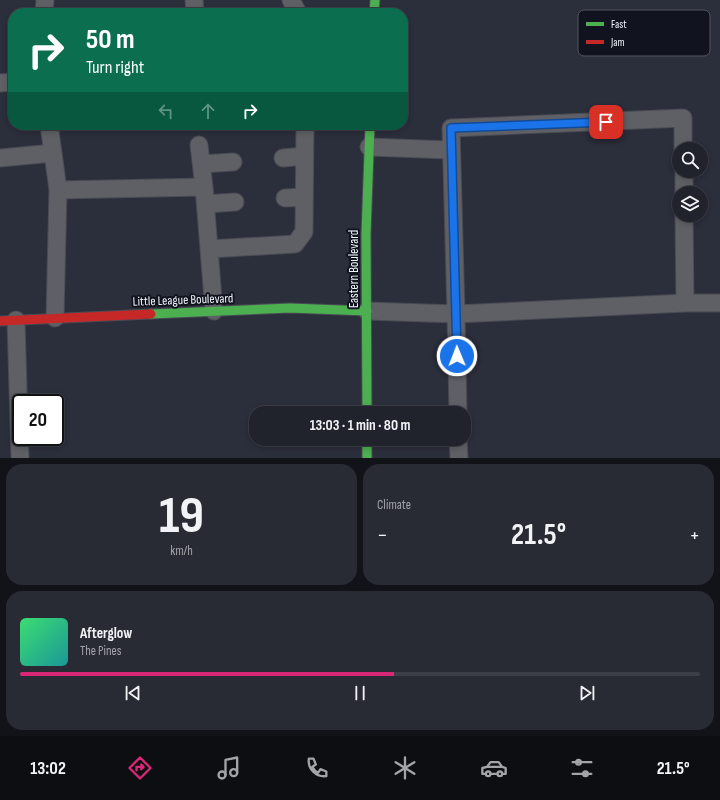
<!DOCTYPE html>
<meta charset="utf-8">
<style>
body{margin:0;font-family:"Sofia Sans Condensed",sans-serif;background:#282a34;color:#f1f3f6;height:100vh;display:flex;flex-direction:column;font-size:15px;white-space:nowrap}
*{box-sizing:border-box;margin:0}
p{font-size:13px;color:#a2a4a9}
.icon{flex:none;width:22px;height:22px;fill:none;stroke:currentColor;stroke-width:2;stroke-linecap:round;stroke-linejoin:round}
.map{position:relative;height:458px;overflow:hidden}
.panel{display:flex;flex-direction:column;gap:6px;padding:6px;background:#121318;flex:1}
.panel>*{flex:none}
.top-card{position:absolute;left:8px;top:8px;width:400px;height:122px;border-radius:16px;box-shadow:0 2px 6px #0003,0 0 0 1px #3d3f48;background:#0b6e4f;color:#fff;overflow:hidden}
.tools{position:absolute;left:672px;top:142px;display:grid;gap:8px}
.tools a{display:grid;place-items:center;width:36px;height:36px;border-radius:50%;background:#20222c;box-shadow:0 2px 6px #0003,0 0 0 1px #3d3f48;font-size:20px}
.speed{position:absolute;left:12px;top:394px;display:flex;gap:8px;font-size:20px;font-weight:700;text-align:center}
.speed>*{display:grid;place-content:center;width:52px;height:52px;border-radius:50%;background:#20222c;box-shadow:0 2px 6px #0003,0 0 0 1px #3d3f48;line-height:1}
.speed .limit{border:2px solid #111;border-radius:6px;background:#fff;color:#111}
.pin{position:absolute;display:grid;place-items:center;width:34px;height:34px;color:#fff;margin:-17px;border-radius:8px;box-shadow:0 2px 6px #0006}
.me{position:absolute;width:44px;margin:-22px;rotate:359deg;stroke-linejoin:round;filter:drop-shadow(0 0 3px #0008)}
.turn{display:flex;align-items:center;gap:14px;height:84px;padding:0 12px;font-size:18px}
.turn .icon{width:52px;height:52px;stroke-width:2.5}
.turn b{display:block;font-size:28px;line-height:34px}
.lanes{display:flex;align-items:center;height:38px;padding:0 12px;background:#0003;justify-content:center;gap:20px;direction:ltr}
.lanes .off{opacity:.35}
.big{font-size:30px;font-weight:700;line-height:1.1}
.panel .tile{flex:1;display:flex;flex-direction:column;justify-content:center;gap:6px;min-width:0;padding:0 14px;border-radius:16px;background:#282a34}
.panel .dial{align-items:center;gap:0}
.dial b{font-size:52px;line-height:1}
.song{display:flex;align-items:center;gap:12px}
.cover{width:48px;height:48px;border-radius:6px;background:linear-gradient(135deg,hsl(140 70% 55%),hsl(180 70% 35%))}
.played{height:4px;border-radius:2px;background:linear-gradient(90deg,#db2777 55%,#3d3f48 55%)}
.keys{display:flex;justify-content:space-around;direction:ltr}
.heat{display:flex;justify-content:space-between;align-items:center;font-size:22px;direction:ltr}
.panel .tiles{flex:1;display:grid;gap:6px;grid-template-columns:1fr 1fr}
.tile:last-child{grid-column:span 2}
.trip{position:absolute;left:249px;top:406px;width:222px;height:40px;border-radius:16px;background:#20222c;box-shadow:0 2px 6px #0003,0 0 0 1px #3d3f48;font-weight:700;line-height:40px;text-align:center}
.tabs{display:flex;height:64px;justify-content:space-around;align-items:center;background:#0d0e12;color:#a2a4a9}
.tabs .icon{width:28px;height:28px}
.tabs .current{color:#db2777}
.tabs b{font-size:18px;color:#f1f3f6}
.map>svg:first-child{display:block}
.lines{fill:none;stroke-linecap:round;stroke-linejoin:round}
.lane-casing{stroke:#494b54;stroke-width:19}
.fast-casing{stroke:#494b54;stroke-width:11}
.jam-casing{stroke:#494b54;stroke-width:11}
.lane{stroke:#5e6065;stroke-width:17}
.fast{stroke:#4caf50;stroke-width:9}
.jam{stroke:#c62828;stroke-width:9}
.route-casing{stroke:#114b97;stroke-width:10}
.route{stroke:#1a73e8;stroke-width:7}
.labels{text-anchor:middle;dominant-baseline:central;stroke-width:4;stroke-linejoin:round;paint-order:stroke}
.street-label{font-size:13px;fill:#f2f4fd;stroke:#11141e}
.key{fill:#11141e;stroke:#545761;stroke-width:1}
.key-label{font-size:11px;fill:#f2f4fd}
</style>
<div class="map">
<svg width="720" height="458" viewBox="0 0 720 458">
<rect width="100%" height="100%" fill="#2b2e3b"/>
<g class="lines">
<defs>
<path id="lane" d="M194,0L195,13
M291,0L298,13
M44,13L45,0
M0,83L13,82
M49,125L53,153
M199,145L204,187
M369,147L450,150
M683,149V118L451,128L456,314L685,303L684,215
M0,158L53,153L58,190L55,318
M283,158L304,156
M202,164L233,162
M684,171V193
M58,190L204,187L214,311
M285,198L304,197
M206,204L235,202
M210,249L295,244L304,232L305,125
M685,303H720
M367,311L456,314L458,413
M16,320L20,458
M458,439L459,458"/>
<path id="fast" d="M374,13L375,0
M151,314L290,308L367,311
M367,413L366,234L370,125
M367,439V458"/>
<path id="jam" d="M0,321L151,314"/>
</defs>
<!-- lane casing -->
<use href="#lane" class="lane-casing"/>
<!-- fast casing -->
<use href="#fast" class="fast-casing"/>
<!-- jam casing -->
<use href="#jam" class="jam-casing"/>
<!-- lane -->
<use href="#lane" class="lane"/>
<!-- fast -->
<use href="#fast" class="fast"/>
<!-- jam -->
<use href="#jam" class="jam"/>
</g>
<g class="lines">
<defs>
<path id="route" d="M457,356L451,128L606,122"/>
</defs>
<!-- route casing -->
<use href="#route" class="route-casing"/>
<!-- route -->
<use href="#route" class="route"/>
</g>
<g class="labels">
<!-- street labels -->
<g class="street-label">
<text transform="translate(354 269) rotate(-90)">Eastern Boulevard</text>
<text transform="translate(183 300) rotate(-2)">Little League Boulevard</text>
</g>
</g>
<!-- legend -->
<rect x="578" y="10" width="132" height="46" rx="6" class="key"/>
<rect x="586" y="22" width="18" height="4" fill="#4caf50"/>
<rect x="586" y="40" width="18" height="4" fill="#c62828"/>
<g class="key-label">
<text x="611" y="28">Fast</text>
<text x="611" y="46">Jam</text>
</g>
</svg>
<div class="tools">
<a><svg class="icon" aria-label="search" viewBox="0 0 24 24"><circle cx="10" cy="10" r="6"/><path d="M15 15l6 6"/></svg></a>
<a><svg class="icon" aria-label="layers" viewBox="0 0 24 24"><path d="M12 4l9 5-9 5-9-5zM3 14l9 5 9-5"/></svg></a>
</div>
<div class="speed"><div class="limit">20</div></div>
<div class="pin" style="left:606px;top:122px;background:#d93025"><svg class="icon" aria-label="arrive" viewBox="0 0 24 24"><path d="M6 21V4h12l-3 4 3 4H6"/></svg></div>
<svg class="me" style="left:457px;top:356px" viewBox="-20 -20 40 40"><circle r="17" fill="#1a73e8" stroke="#fff" stroke-width="3"/><path d="M0-11L8 9 0 5-8 9z" fill="#fff"/></svg>
<div class="trip">13:03 · 1 min · 80 m</div>
<div class="top-card">
<div class="turn"><svg class="icon" aria-label="right" viewBox="0 0 24 24"><path d="M7 20v-9h11M14 6l5 5-5 5"/></svg><div><b>50 m</b>Turn right</div></div>
<div class="lanes"><svg class="icon off" aria-label="left" viewBox="0 0 24 24"><path d="M17 20v-9H6M10 6l-5 5 5 5"/></svg><svg class="icon off" aria-label="ahead" viewBox="0 0 24 24"><path d="M12 20V5M6 11l6-6 6 6"/></svg><svg class="icon" aria-label="right" viewBox="0 0 24 24"><path d="M7 20v-9h11M14 6l5 5-5 5"/></svg></div>
</div>
</div>
<section class="panel">
<div class="tiles">
<div class="tile dial"><b>19</b><p>km/h</p></div>
<div class="tile"><p>Climate</p>
<div class="heat"><a>−</a><b class="big">21.5°</b><a>+</a></div>
</div>
<div class="tile">
<div class="song"><i class="cover"></i><div><b>Afterglow</b><p>The Pines</p></div></div>
<div class="played"></div>
<div class="keys"><svg class="icon" aria-label="previous" viewBox="0 0 24 24"><path d="M18 5L8 12l10 7zM5 5v14"/></svg><svg class="icon" aria-label="pause" viewBox="0 0 24 24"><path d="M8 5v14M16 5v14"/></svg><svg class="icon" aria-label="next" viewBox="0 0 24 24"><path d="M6 5l10 7-10 7zM19 5v14"/></svg></div>
</div>
</div>
</section>
<nav class="tabs">
<b>13:02</b>
<svg class="icon current" aria-label="directions" viewBox="0 0 24 24"><path d="M12 3l9 9-9 9-9-9zM9 14v-3h6M13 9l2 2-2 2"/></svg>
<svg class="icon" aria-label="music" viewBox="0 0 24 24"><path d="M9 18V5l10-2v13"/><circle cx="6" cy="18" r="3"/><circle cx="16" cy="16" r="3"/></svg>
<svg class="icon" aria-label="phone" viewBox="0 0 24 24"><path d="M5 4h4l2 5-3 2q2 4 5 5l2-3 5 2v4C11 20 4 13 5 4z"/></svg>
<svg class="icon" aria-label="climate" viewBox="0 0 24 24"><path d="M12 3v18M4 7l16 10M4 17L20 7"/></svg>
<svg class="icon" aria-label="car" viewBox="0 0 24 24"><path d="M5 17H2v-5l4-1 3-4h7l3 4 3 1v5h-3M9 17h6M6 11h13"/><circle cx="7" cy="17" r="2"/><circle cx="17" cy="17" r="2"/></svg>
<svg class="icon" aria-label="filters" viewBox="0 0 24 24"><path d="M4 7h16M4 17h16"/><circle cx="9" cy="7" r="2"/><circle cx="15" cy="17" r="2"/></svg>
<b>21.5°</b>
</nav>
